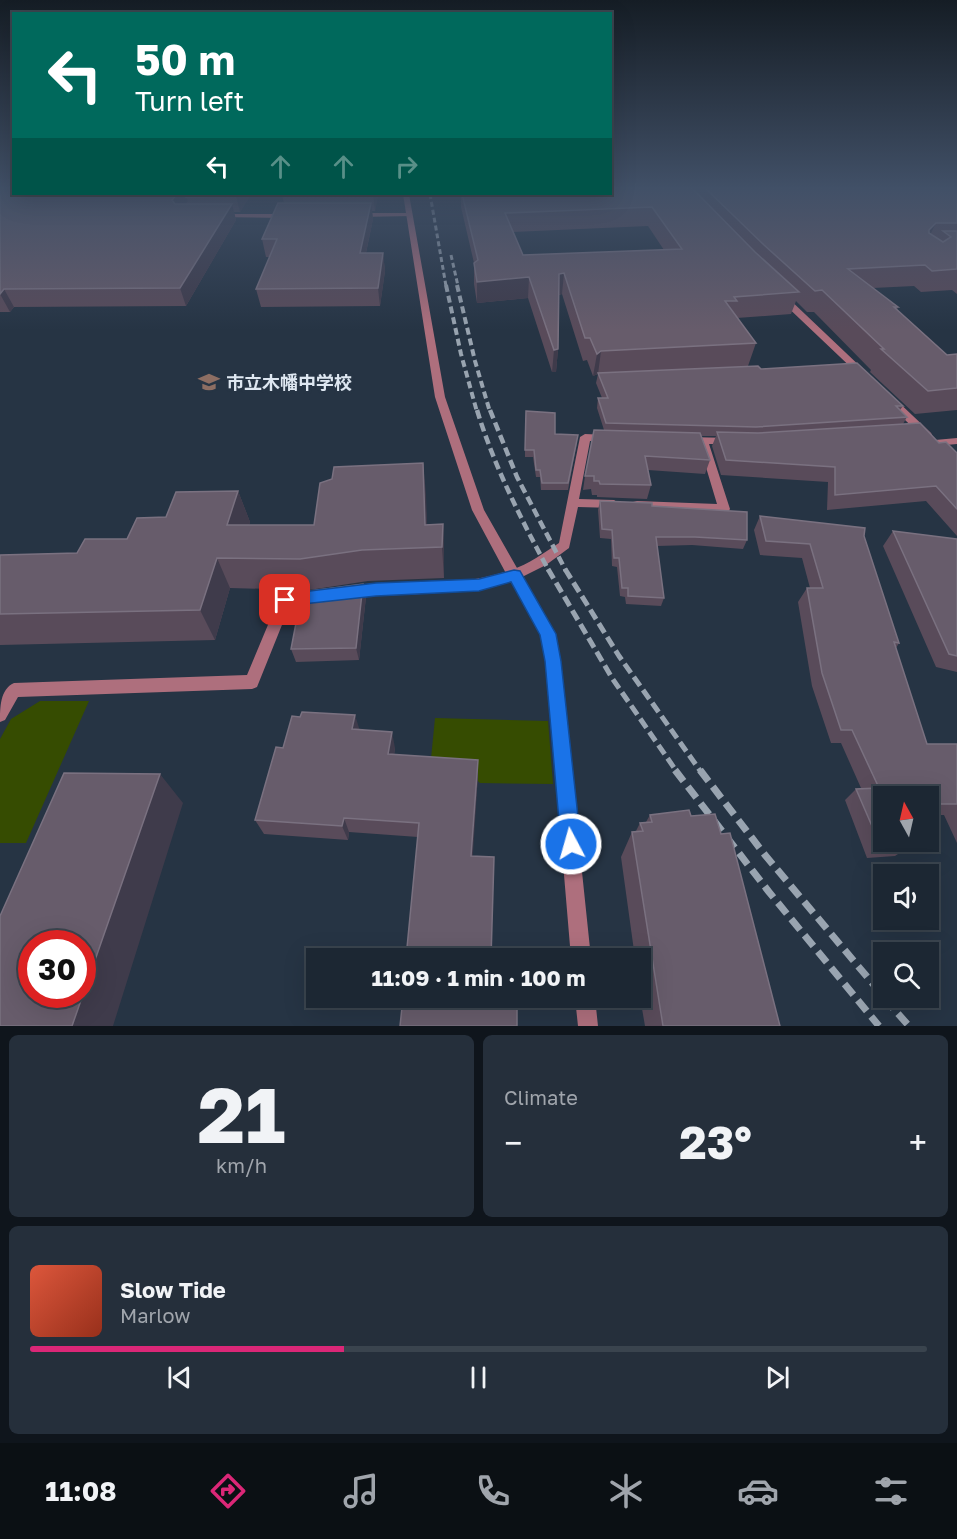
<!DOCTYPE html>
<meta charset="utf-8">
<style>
body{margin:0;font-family:"Golos Text","Noto Sans JP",sans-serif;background:#252f3b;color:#f1f3f6;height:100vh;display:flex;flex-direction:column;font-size:22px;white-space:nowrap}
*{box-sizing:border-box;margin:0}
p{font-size:20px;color:#a0a5ac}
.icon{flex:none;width:33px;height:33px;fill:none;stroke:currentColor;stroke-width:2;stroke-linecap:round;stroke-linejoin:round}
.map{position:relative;height:1026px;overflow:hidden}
.side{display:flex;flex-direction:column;gap:9px;padding:9px;background:#0f151c;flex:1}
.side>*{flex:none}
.banner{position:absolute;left:12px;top:12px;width:600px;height:183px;border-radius:0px;box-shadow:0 6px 24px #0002,0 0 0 2px #3a444e;background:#00695c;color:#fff;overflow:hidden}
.needle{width:39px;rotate:352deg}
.controls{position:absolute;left:873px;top:786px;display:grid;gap:12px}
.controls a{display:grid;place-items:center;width:66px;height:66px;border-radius:0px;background:#1c2733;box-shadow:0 6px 24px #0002,0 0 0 2px #3a444e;font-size:30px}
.speed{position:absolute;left:18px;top:930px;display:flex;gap:12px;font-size:30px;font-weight:700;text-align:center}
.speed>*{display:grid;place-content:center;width:78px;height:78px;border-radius:50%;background:#1c2733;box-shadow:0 6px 24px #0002,0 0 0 2px #3a444e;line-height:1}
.speed .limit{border:9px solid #d22;background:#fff;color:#111}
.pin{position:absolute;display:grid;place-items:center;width:51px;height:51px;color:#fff;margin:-26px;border-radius:12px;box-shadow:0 3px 9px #0006}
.me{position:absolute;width:66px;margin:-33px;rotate:354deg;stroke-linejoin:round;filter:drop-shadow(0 0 4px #0008)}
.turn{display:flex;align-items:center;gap:21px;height:126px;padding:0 24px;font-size:27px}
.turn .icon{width:78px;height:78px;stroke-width:2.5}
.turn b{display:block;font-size:42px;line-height:51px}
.lanes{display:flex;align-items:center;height:57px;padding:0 24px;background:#0003;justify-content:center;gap:30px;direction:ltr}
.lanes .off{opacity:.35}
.big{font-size:45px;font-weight:700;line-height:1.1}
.side .tile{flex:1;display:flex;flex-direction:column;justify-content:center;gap:9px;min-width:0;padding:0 21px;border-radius:9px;background:#252f3b}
.side .dial{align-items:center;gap:0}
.dial b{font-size:78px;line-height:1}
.song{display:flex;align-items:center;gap:18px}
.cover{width:72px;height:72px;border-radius:9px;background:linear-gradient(135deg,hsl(10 70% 55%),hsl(10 70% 35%))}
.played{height:6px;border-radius:3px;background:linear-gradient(90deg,#db2777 35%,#3a444e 35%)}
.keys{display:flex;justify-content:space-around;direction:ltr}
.heat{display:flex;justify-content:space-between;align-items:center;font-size:33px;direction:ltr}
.side .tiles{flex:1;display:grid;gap:9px;grid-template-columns:1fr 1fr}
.tile:last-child{grid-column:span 2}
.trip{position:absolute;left:306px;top:948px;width:345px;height:60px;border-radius:0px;background:#1c2733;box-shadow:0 6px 24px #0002,0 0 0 2px #3a444e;font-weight:700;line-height:60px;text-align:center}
.menu{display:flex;height:96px;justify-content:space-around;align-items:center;background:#0b1014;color:#a0a5ac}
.menu .icon{width:42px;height:42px}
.menu .on{color:#db2777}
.menu b{font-size:27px;color:#f1f3f6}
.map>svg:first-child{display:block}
.green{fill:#364c01}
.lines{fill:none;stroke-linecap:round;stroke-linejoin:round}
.minor{fill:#ae6f7d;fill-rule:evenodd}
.tertiary{fill:#ae6f7d;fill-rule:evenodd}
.rail-far4{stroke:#99a4b0;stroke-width:3;stroke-dasharray:5 3;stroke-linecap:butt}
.rail-far3{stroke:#99a4b0;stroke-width:4;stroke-dasharray:7 4;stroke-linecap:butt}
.rail-far2{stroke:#99a4b0;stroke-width:4.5;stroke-dasharray:9 4.5;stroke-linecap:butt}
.rail-far1{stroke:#99a4b0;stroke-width:5;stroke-dasharray:11 5;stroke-linecap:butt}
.rail{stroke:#99a4b0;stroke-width:7;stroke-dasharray:14 7;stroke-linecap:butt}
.wall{fill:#594b5a;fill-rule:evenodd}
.shaded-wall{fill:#3f3b4b}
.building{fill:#675c6b;stroke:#7a7180;stroke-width:1.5;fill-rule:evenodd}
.route{fill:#1a73e8;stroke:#114b97;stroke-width:1.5}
.labels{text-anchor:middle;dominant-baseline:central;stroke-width:6;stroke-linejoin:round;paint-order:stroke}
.poi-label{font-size:18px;font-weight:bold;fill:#dee7f1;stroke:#263444;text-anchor:start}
</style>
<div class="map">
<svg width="957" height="1026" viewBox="0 0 957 1026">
<rect width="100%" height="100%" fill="#263444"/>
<!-- green -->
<path class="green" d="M40,701H89L26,843H0V739L11,719Z
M435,718L548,721L553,784L480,783L467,771L430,769Z"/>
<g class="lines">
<!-- minor -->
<path class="minor" d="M409,213L411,214V216L356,217L353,215L356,213Z
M218,214H288L291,216L288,218L216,217L215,216Z
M780,296H786L865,371V375H859L780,300Z
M889,396L893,397L931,433L932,435L931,437H923L885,401V397Z
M585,434L608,435L613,438L608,441H590L579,499L614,500L620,504L614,508L578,507L569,548L546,565L522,577L555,634L560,661L591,958H571L546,661L541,635L510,580C458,596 404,594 350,597L345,596L343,592L345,588L350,587C403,583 460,588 511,570C529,564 544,553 559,543L580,437Z
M688,437L730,438L735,441L730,444H709L730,509L728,512L633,508L631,505L633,502L637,501L717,504L699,444L684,442L683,440Z
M957,438V444L935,446L930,443L935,440Z
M318,590L323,591L325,595L323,599L290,605L257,687L252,689L18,697L5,720L0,722C0,708 0,689 14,683L247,675L280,596Z
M575,998H595L598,1026H578Z"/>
<!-- tertiary -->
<path class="tertiary" d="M403,194H409L445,397L484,510L521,575L519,579H509L472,510L435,397Z"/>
<!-- rail-far4 -->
<path class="rail-far4" d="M430,194L446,286
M451,255L458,286"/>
<!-- rail-far3 -->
<path class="rail-far3" d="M446,285L461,354L477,412
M457,285L475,361L490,412"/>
<!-- rail-far2 -->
<path class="rail-far2" d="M477,410C494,466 521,519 549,571
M490,410L517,477L566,571"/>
<!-- rail-far1 -->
<path class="rail-far1" d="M548,569L612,678L677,772
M565,569L619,656L701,772"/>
<!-- rail -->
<path class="rail" d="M675,770L769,892L879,1026
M700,770L765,855L884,997
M884,998L909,1026"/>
</g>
<!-- wall -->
<path class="wall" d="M0,187L14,194H251L240,212H234L236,220L186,306L14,307L10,312H0Z
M610,187H957V294L952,290L921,292L914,286L873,288L898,307L897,310L947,355L957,354V410L915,414L870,372L871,370L814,312H807L796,301L791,314L737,318L756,343L748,366L903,406L900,410L907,417L903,424L957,453V536L926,501L827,510L828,482L721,475L712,446L716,436H701L710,460L705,474L648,470L651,485L647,499L597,497V495H592L591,489L583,490L585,476L604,430L597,408L598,398H602L596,383L598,374L593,376L587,360L583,361L562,294L559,295L558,349L556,372H552L528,298L477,303L474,284V263L461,207V194H610ZM648,226L664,250L523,255L513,232Z
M378,194L375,211H372L373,219L366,253H383L385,271L380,306L261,307L256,289L270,257H266L262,239L284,203L282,195Z
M525,418L555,434L577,442L568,490H541L540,477H536L533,457H525Z
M423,463L427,524H443L444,555V578L368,581L309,590L230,588L215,640L0,645V555L77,553L127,539L166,517L238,491L250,522L249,525H314Z
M600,501L652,506L747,540L743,549L692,545L657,546L664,598L661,606L626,604L625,597L620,596L617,567L612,566L611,539L600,538L598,510Z
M760,516L864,536L899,643L896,648L927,744H957V843L944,815H928V796H884V842H922L910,850H904L895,856L867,858L845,800L856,789L861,788L841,743H831L812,686L798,602L807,588H810L802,558L760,555L754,530Z
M893,531L957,539V672L936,667L883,546Z
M363,584L366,597L359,660L296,662L291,649Z
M359,730L395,748L394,755L478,775L472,856L491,958L418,837L349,832L348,840L264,834L255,820L283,748Z
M650,815L780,1026H645L640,997V958H635L621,857L632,832L636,831L640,823L646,822Z"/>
<!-- shaded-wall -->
<path class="shaded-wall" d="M177,194H193L186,197L188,201L177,216L172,200Z
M238,194H251L240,212L236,196Z
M373,194H378L375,211L373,195Z
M371,203L373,219L362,271L360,253Z
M232,204L236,220L186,306L180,288Z
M936,223L926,243L929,230Z
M383,253L385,271L380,306L378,288Z
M564,273L562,294L557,295L559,274Z
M529,277L528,298L477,303V282Z
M4,289L14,307L10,312L0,294Z
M558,349L556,372H552L554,350Z
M601,351L598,374L593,376L597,354Z
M423,463L426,494L428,547L425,525Z
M238,491L250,522L240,556L227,525Z
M443,524L444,555V578L442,547Z
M217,558L230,588L215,640L200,610Z
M363,584L366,597L359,660L356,648Z
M355,715L360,731L352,729Z
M392,732L395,748L392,770L388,754Z
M478,760V775L472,869L471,856Z
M160,774L183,803L113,1026H72Z
M344,818L349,832L348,840L342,826Z"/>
<!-- building -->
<path class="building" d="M0,187H14V194H177L172,200L175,204H232L180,288L4,289L0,294Z
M610,187H691L755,252L799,292L734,297L737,301H725L756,343L601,351L597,354L590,338H585L564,273L559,274L558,349L554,350L529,277L477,282L474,263L478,260L462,194H610ZM652,207L682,249L523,255L505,213Z
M704,187H957V223H936L929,230V233L943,242L951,237L943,231H957V269L932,271L925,265L848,269L898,307H894L947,355L957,354V388L928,391L881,349H884L822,290L815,291L764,245Z
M188,194H238L236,196L186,197Z
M283,194H373V195H282Z
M278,203H371L360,253H383L378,288L256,289L277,239H262Z
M857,363L903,406H896L907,417L756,427L606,423L598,398H608L598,373L758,366L761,369Z
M526,411L555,413V434L578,435L568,483H542L540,470H536L534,450H525Z
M920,423L939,443L946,442L957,453V509L936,486L835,495V467L726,460L717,432L758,433Z
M594,430L700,433L710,460L645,456L651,485L600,484L599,481H594V476H585Z
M423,463L425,525L443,524L442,547L362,550L300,559L217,558L200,610L0,614V555L77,553L85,539H127L137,518L166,517L176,492L238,491L227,525H314L320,483L332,479L334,467Z
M600,501L652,503V506L747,512V540L695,537H656L664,598L628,596V588H622L619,558H614L612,530L602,529Z
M760,516L865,528L864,536L899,643L894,642L927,744H957V804H928V796H884V842H907L909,846L881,847L856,789L879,788L852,730H841L822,673L807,588H823L810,544L766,541Z
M893,531L957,539V656L949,654Z
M363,584L356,648L291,649L302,592Z
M302,712L355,715L352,729L392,732L388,754L478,760L471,856L494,857L491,958H406L419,823L344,818L342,826L255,820L276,747L283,748L292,716L300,717Z
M64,773L160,774L72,1026H0V916ZM32,944H82V994H32Z
M689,810L691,816L715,814L721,834L730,833L780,1026H663L632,832L643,831L640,823L652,822L650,815Z
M403,998H517V1026H400Z"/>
<!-- sky -->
<linearGradient id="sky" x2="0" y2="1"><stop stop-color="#151d25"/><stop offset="0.57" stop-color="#415067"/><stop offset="1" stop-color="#415067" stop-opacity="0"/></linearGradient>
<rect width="957" height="330" fill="url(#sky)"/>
<!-- route -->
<path class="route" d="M514,570L520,571L556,634L561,661L581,844L578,851L571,854L563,851L561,844L545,661L540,635L511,582L479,591L376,596L285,606L280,604L277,600L280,596L285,594L376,583L479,579Z"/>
<!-- icons -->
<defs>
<symbol id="school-bare" viewBox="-9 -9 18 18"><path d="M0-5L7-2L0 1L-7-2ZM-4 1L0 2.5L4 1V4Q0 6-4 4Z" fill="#8d6e63" stroke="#263444" stroke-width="2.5" paint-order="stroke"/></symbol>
</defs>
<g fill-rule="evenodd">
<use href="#school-bare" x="194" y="367" width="30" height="30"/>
</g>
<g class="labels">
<!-- poi labels -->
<g class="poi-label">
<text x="226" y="382">市立木幡中学校</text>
</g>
</g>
</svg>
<div class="controls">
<a><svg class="needle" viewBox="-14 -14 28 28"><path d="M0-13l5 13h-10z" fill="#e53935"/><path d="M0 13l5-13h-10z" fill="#a0a5ac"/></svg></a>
<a><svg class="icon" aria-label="sound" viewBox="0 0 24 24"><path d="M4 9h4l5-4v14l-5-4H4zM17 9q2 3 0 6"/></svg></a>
<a><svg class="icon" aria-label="search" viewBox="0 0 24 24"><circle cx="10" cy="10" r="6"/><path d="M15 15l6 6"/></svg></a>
</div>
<div class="speed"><div class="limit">30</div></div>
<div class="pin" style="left:285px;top:600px;background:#d93025"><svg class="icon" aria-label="arrive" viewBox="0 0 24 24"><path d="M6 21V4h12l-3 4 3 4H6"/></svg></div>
<svg class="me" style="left:571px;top:844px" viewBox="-20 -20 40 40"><circle r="17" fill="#1a73e8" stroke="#fff" stroke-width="3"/><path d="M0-11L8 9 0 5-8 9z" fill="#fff"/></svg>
<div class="trip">11:09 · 1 min · 100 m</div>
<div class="banner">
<div class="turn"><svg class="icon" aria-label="left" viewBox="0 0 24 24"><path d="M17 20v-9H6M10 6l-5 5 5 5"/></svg><div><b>50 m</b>Turn left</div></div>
<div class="lanes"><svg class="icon" aria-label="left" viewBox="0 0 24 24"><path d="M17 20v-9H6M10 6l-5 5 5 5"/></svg><svg class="icon off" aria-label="ahead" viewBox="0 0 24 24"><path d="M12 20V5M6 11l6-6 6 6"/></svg><svg class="icon off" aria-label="ahead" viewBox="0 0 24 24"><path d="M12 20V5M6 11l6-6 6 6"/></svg><svg class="icon off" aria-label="right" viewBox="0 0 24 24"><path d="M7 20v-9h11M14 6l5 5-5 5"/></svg></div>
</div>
</div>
<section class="side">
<div class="tiles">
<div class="tile dial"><b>21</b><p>km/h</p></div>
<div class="tile"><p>Climate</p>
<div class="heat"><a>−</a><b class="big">23°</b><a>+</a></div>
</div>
<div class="tile">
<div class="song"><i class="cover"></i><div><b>Slow Tide</b><p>Marlow</p></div></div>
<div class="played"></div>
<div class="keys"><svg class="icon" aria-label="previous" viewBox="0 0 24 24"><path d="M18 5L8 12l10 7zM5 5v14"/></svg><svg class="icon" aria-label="pause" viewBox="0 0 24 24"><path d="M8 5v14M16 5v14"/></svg><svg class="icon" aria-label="next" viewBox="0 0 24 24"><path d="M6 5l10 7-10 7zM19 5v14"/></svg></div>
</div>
</div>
</section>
<nav class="menu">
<b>11:08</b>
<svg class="icon on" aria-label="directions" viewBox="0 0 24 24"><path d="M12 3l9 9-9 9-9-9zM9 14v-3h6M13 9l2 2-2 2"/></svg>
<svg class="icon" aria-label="music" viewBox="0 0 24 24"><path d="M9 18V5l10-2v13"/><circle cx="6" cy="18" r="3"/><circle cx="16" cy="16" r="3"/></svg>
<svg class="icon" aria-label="phone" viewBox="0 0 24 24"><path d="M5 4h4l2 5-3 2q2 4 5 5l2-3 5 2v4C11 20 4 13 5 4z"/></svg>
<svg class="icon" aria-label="climate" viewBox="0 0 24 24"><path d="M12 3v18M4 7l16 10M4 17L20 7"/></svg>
<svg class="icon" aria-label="car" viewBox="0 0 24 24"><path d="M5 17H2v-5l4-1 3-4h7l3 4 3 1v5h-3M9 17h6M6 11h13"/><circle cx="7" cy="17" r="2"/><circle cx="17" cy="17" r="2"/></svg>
<svg class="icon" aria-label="filters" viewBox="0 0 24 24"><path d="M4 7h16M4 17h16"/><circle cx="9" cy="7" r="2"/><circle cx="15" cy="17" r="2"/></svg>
</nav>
